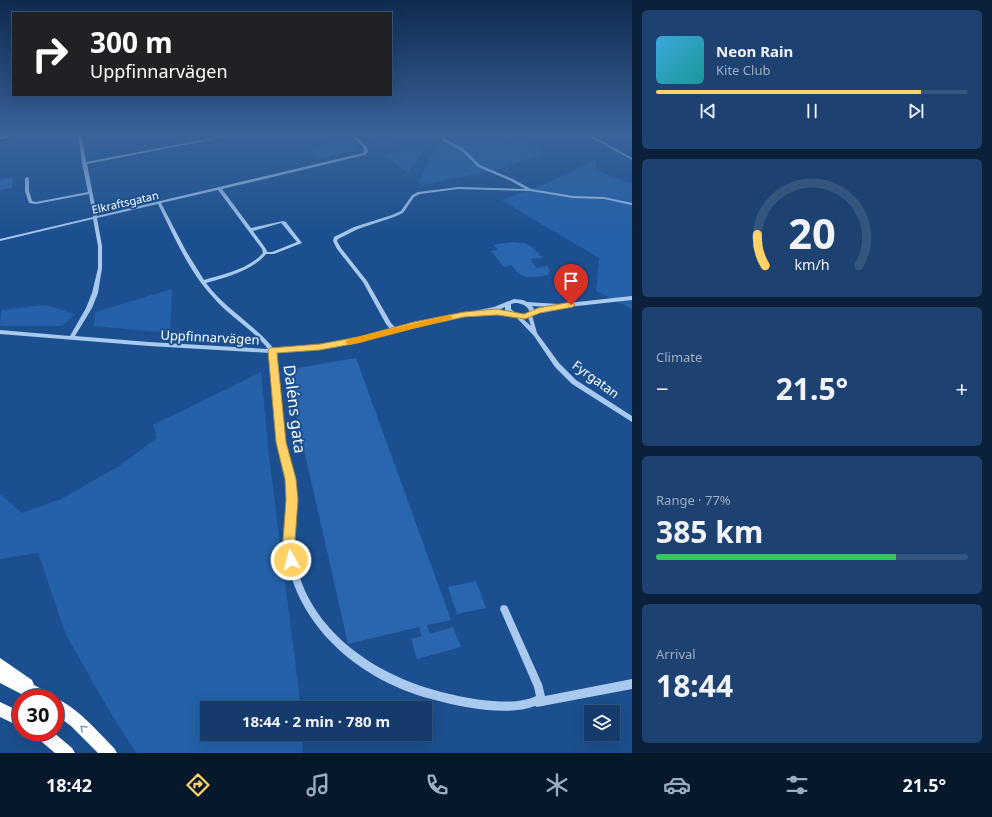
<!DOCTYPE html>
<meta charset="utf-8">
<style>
body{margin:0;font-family:"Noto Sans",sans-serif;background:#1d4271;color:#f1f3f6;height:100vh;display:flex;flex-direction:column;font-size:15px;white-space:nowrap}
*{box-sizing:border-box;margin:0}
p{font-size:13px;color:#9dadc1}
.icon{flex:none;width:22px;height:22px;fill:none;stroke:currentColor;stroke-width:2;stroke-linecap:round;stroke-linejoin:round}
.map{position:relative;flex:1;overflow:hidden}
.drawer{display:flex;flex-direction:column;gap:10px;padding:10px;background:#0b203b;width:360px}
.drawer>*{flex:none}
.guide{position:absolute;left:12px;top:12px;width:380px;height:84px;border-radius:0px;box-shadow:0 4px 16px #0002,0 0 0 1px #33557e;background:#202124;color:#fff;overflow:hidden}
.buttons{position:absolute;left:584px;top:705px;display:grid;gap:8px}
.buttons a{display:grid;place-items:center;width:36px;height:36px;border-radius:0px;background:#143b6b;box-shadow:0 4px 16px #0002,0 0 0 1px #33557e;font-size:20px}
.speed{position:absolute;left:12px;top:689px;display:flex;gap:8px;font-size:20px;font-weight:700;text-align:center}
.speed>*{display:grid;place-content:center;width:52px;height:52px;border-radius:50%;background:#143b6b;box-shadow:0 4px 16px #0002,0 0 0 1px #33557e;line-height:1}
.speed .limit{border:6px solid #d22;background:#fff;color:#111}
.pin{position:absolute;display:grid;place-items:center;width:34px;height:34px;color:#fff;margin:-41px -17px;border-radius:50% 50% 50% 0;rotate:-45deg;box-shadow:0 0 4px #0007}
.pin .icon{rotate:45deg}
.me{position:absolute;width:44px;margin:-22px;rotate:353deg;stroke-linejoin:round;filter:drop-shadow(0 0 3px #0008)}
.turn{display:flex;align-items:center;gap:14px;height:84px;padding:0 12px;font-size:18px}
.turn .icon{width:52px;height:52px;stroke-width:2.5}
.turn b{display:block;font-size:28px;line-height:34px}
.big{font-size:30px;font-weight:700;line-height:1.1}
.drawer .widget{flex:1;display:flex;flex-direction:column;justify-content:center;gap:6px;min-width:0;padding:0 14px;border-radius:6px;background:#1d4271}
.drawer .dial{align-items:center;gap:0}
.dial svg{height:104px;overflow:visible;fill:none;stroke:#33557e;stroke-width:7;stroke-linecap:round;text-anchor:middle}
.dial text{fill:#f1f3f6;stroke:none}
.song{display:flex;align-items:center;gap:12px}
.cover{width:48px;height:48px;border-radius:6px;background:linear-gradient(135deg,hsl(200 70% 55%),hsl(180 70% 35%))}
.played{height:4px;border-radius:2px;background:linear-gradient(90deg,#ffd166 85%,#33557e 85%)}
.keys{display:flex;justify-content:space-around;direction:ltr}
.heat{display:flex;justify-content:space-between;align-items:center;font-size:22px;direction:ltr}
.charge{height:6px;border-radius:3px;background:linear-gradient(90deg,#34c759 77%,#33557e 0)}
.trip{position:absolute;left:200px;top:701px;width:232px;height:40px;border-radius:0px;background:#143b6b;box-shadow:0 4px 16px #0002,0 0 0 1px #33557e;font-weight:700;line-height:40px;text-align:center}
.tabs{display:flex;height:64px;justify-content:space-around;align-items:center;background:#08182b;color:#9dadc1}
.tabs .icon{width:28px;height:28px}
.tabs .on{color:#ffd166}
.tabs b{font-size:18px;color:#f1f3f6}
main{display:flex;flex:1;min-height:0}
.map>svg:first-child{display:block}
.green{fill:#2461a8}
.building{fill:#2a66ad}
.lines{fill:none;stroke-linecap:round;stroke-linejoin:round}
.minor{fill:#a9c9ee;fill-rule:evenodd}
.highway{fill:#fff;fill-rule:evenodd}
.oneway{stroke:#829ec1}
.route{fill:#ffd166;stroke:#a68842}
.slow{fill:#f59e0b}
.labels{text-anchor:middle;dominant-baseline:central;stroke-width:4;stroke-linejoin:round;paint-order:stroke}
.far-street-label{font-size:11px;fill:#fff;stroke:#1b4f8f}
.street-label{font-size:13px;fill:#fff;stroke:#1b4f8f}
.near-street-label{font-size:16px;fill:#fff;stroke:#1b4f8f}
</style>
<main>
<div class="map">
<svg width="632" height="753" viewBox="0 0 632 753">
<rect width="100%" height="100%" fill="#1b4f8f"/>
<!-- green -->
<path class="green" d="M388,132H430L388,143H375L397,139L384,133Z
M462,132H513L514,135L530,143L543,154L498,169L423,185L418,182L440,141L452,134Z
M348,140L359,149L320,158L309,148Z
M429,143L408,173L386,155L411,150Z
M595,160L596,170L632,184V309L596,291L599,258L501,200L539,187Z
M172,289L170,333L94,326L95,312Z
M45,305L75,314L62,326H0L1,310Z
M261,372L269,456L301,708H207V734H304L302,753H136L110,712L66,635L38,553L0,559V494L22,513L61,499L119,466L157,438L153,425Z"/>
<!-- building -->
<path class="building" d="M13,178L12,188L0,190V180Z
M513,242L524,243L532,247L543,258L530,259L537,268L547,266L550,270L548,275L536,277H525L518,273L511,265L504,267L491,251L498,250L494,245L497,244Z
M356,358L451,620L427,625L430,634L453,627L461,647L417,659L411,639L422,636L419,627L348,644L286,370Z
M476,581L486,608L457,614L448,587Z"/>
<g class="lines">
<!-- minor -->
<path class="minor" d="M32,132H38L0,139V137Z
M78,132H81L86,162L244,132H250L87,164L97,216L363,153L364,152V148L349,132H352L367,147L368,152L365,155L222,189L251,228L283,221L286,222L302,243L274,254H266C252,271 226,277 206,283C225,309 254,324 274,349L320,345L358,338L391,330L386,324L363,282L337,249L333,241L334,237L354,227L392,215L401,211L412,195L418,192L458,187L525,189L511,181L478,167L462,151L443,141L439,136L433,132H436L441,134L445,139L464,149L480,165L513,179L531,189L573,196L604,197L632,203V205L604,199L573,198L530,191L458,189L420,194L414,197L403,213L394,217L358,229L338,239L337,241L341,248L367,281L391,323L396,328L428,320L494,307L514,299L523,300L527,302L559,304L632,296V300L559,308L553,307V309L532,315L537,333L559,363L576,380L632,416V422L572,384L555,367L534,336L515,316L492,314L489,312L428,324L358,342L320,349L276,353C279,382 279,411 284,440C287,454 293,467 295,481C297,507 290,533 295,559C308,629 373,674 438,691C463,698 513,708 536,696L534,687L500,609L501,606L504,605L507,606L542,684L545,696L632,679V689L537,707L535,706C506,717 461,707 431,699C363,681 301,631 287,560C282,534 290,507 288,481C286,467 280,454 278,440C273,411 273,382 270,353L149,346L0,334V330L70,336L86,308L92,293L98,268V246L93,219L0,241V239L93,217L89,194L36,204L29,203L25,191V178L27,177L29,178V191L32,201L36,202L88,192L82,163ZM218,190L262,249L263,253C249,269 224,274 204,280L186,251L161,203ZM158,204C174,236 188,270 212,296C228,316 252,328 268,349L149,342L75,336L92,308L98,293L102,268V246L97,218ZM281,223L282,224L297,242L272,252H267L266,249L253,231ZM515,303C521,303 526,305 529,310V312C522,316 516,314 511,309V304ZM532,306L548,307L535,310ZM505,307V310L507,312L496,311ZM528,317L531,326L522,318Z
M581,132H585L632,158V160Z"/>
<!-- highway -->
<path class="highway" d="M0,658L32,680L34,685L49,693L51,698H29L0,683Z
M54,698H55C77,707 97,731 114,748L117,753H98L71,726L55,714Z
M0,702L21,712V727L0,717Z
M33,732H53L72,748L75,753H55L36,737Z"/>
</g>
<!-- one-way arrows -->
<defs><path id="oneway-chevron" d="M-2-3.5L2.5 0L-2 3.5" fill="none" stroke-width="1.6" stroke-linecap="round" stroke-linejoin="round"/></defs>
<use class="oneway" href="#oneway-chevron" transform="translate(83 728) rotate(-136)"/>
<!-- sky -->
<linearGradient id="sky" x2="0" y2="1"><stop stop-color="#0f2b4f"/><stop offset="0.56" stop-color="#39639b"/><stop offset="1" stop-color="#39639b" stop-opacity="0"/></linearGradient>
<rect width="632" height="237" fill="url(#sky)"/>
<!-- route -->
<path class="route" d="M571,302L575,305L573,307L540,313L525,319L497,315L464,317L414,328L358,343L320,350L277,353L286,442L296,479L298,500L295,540L297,560L295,565L291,567L287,565L283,540L286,500L285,479L276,442L268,351L270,348L320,344L358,337L414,322L464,312L497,309L524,314L538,308Z"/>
<!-- slow -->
<path class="slow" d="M449,315L452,316V319L349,345L345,342L349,339Z"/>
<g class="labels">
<!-- far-street labels -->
<g class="far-street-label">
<text transform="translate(125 202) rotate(-13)">Elkraftsgatan</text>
</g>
<!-- street labels -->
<g class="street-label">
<text transform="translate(210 337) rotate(3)">Uppfinnarvägen</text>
<text transform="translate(596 379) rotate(36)">Fyrgatan</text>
</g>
<!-- near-street labels -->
<g class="near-street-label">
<text transform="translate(295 409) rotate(83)">Daléns gata</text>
</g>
</g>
</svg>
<div class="buttons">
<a><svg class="icon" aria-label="layers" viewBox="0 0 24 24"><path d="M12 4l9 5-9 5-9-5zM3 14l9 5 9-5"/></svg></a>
</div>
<div class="speed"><div class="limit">30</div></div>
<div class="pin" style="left:571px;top:305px;background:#d93025"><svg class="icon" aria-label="arrive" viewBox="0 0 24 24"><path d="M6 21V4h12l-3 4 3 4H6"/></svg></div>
<svg class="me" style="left:291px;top:560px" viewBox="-20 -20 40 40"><circle r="17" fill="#ffd166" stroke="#fff" stroke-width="3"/><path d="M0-11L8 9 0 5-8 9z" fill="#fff"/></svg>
<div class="trip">18:44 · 2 min · 780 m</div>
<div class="guide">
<div class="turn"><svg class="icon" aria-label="right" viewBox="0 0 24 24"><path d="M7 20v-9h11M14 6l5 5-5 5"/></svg><div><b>300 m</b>Uppfinnarvägen</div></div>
</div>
</div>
<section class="drawer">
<div class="widget">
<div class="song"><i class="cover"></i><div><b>Neon Rain</b><p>Kite Club</p></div></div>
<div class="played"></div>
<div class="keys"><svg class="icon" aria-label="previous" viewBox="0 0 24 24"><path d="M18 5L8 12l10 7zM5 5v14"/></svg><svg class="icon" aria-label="pause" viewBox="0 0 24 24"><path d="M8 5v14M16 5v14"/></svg><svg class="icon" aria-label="next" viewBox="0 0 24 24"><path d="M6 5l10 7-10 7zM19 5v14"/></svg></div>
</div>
<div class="widget dial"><svg viewBox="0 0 100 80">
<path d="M14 69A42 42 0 1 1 86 69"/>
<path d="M14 69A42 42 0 0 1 8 45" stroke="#ffd166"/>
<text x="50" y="56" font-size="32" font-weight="700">20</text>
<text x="50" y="72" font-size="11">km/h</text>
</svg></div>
<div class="widget"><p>Climate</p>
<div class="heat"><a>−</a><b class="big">21.5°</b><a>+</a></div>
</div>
<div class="widget"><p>Range · 77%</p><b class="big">385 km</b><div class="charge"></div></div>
<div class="widget"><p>Arrival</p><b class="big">18:44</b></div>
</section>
</main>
<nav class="tabs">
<b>18:42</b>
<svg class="icon on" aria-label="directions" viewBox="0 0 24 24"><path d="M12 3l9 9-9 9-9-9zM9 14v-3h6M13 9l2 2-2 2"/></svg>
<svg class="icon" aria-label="music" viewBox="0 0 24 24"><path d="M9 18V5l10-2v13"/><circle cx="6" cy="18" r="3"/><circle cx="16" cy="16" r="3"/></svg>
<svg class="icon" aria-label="phone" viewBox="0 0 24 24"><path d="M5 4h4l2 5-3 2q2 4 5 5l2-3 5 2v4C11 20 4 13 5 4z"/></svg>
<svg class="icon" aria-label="climate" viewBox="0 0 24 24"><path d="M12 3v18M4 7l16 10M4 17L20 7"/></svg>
<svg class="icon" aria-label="car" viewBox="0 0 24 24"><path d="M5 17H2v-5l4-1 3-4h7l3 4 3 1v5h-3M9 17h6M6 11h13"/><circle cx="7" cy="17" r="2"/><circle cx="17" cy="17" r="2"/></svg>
<svg class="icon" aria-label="filters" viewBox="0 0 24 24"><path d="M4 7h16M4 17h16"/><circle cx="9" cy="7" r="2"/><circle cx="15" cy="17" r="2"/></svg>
<b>21.5°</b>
</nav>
